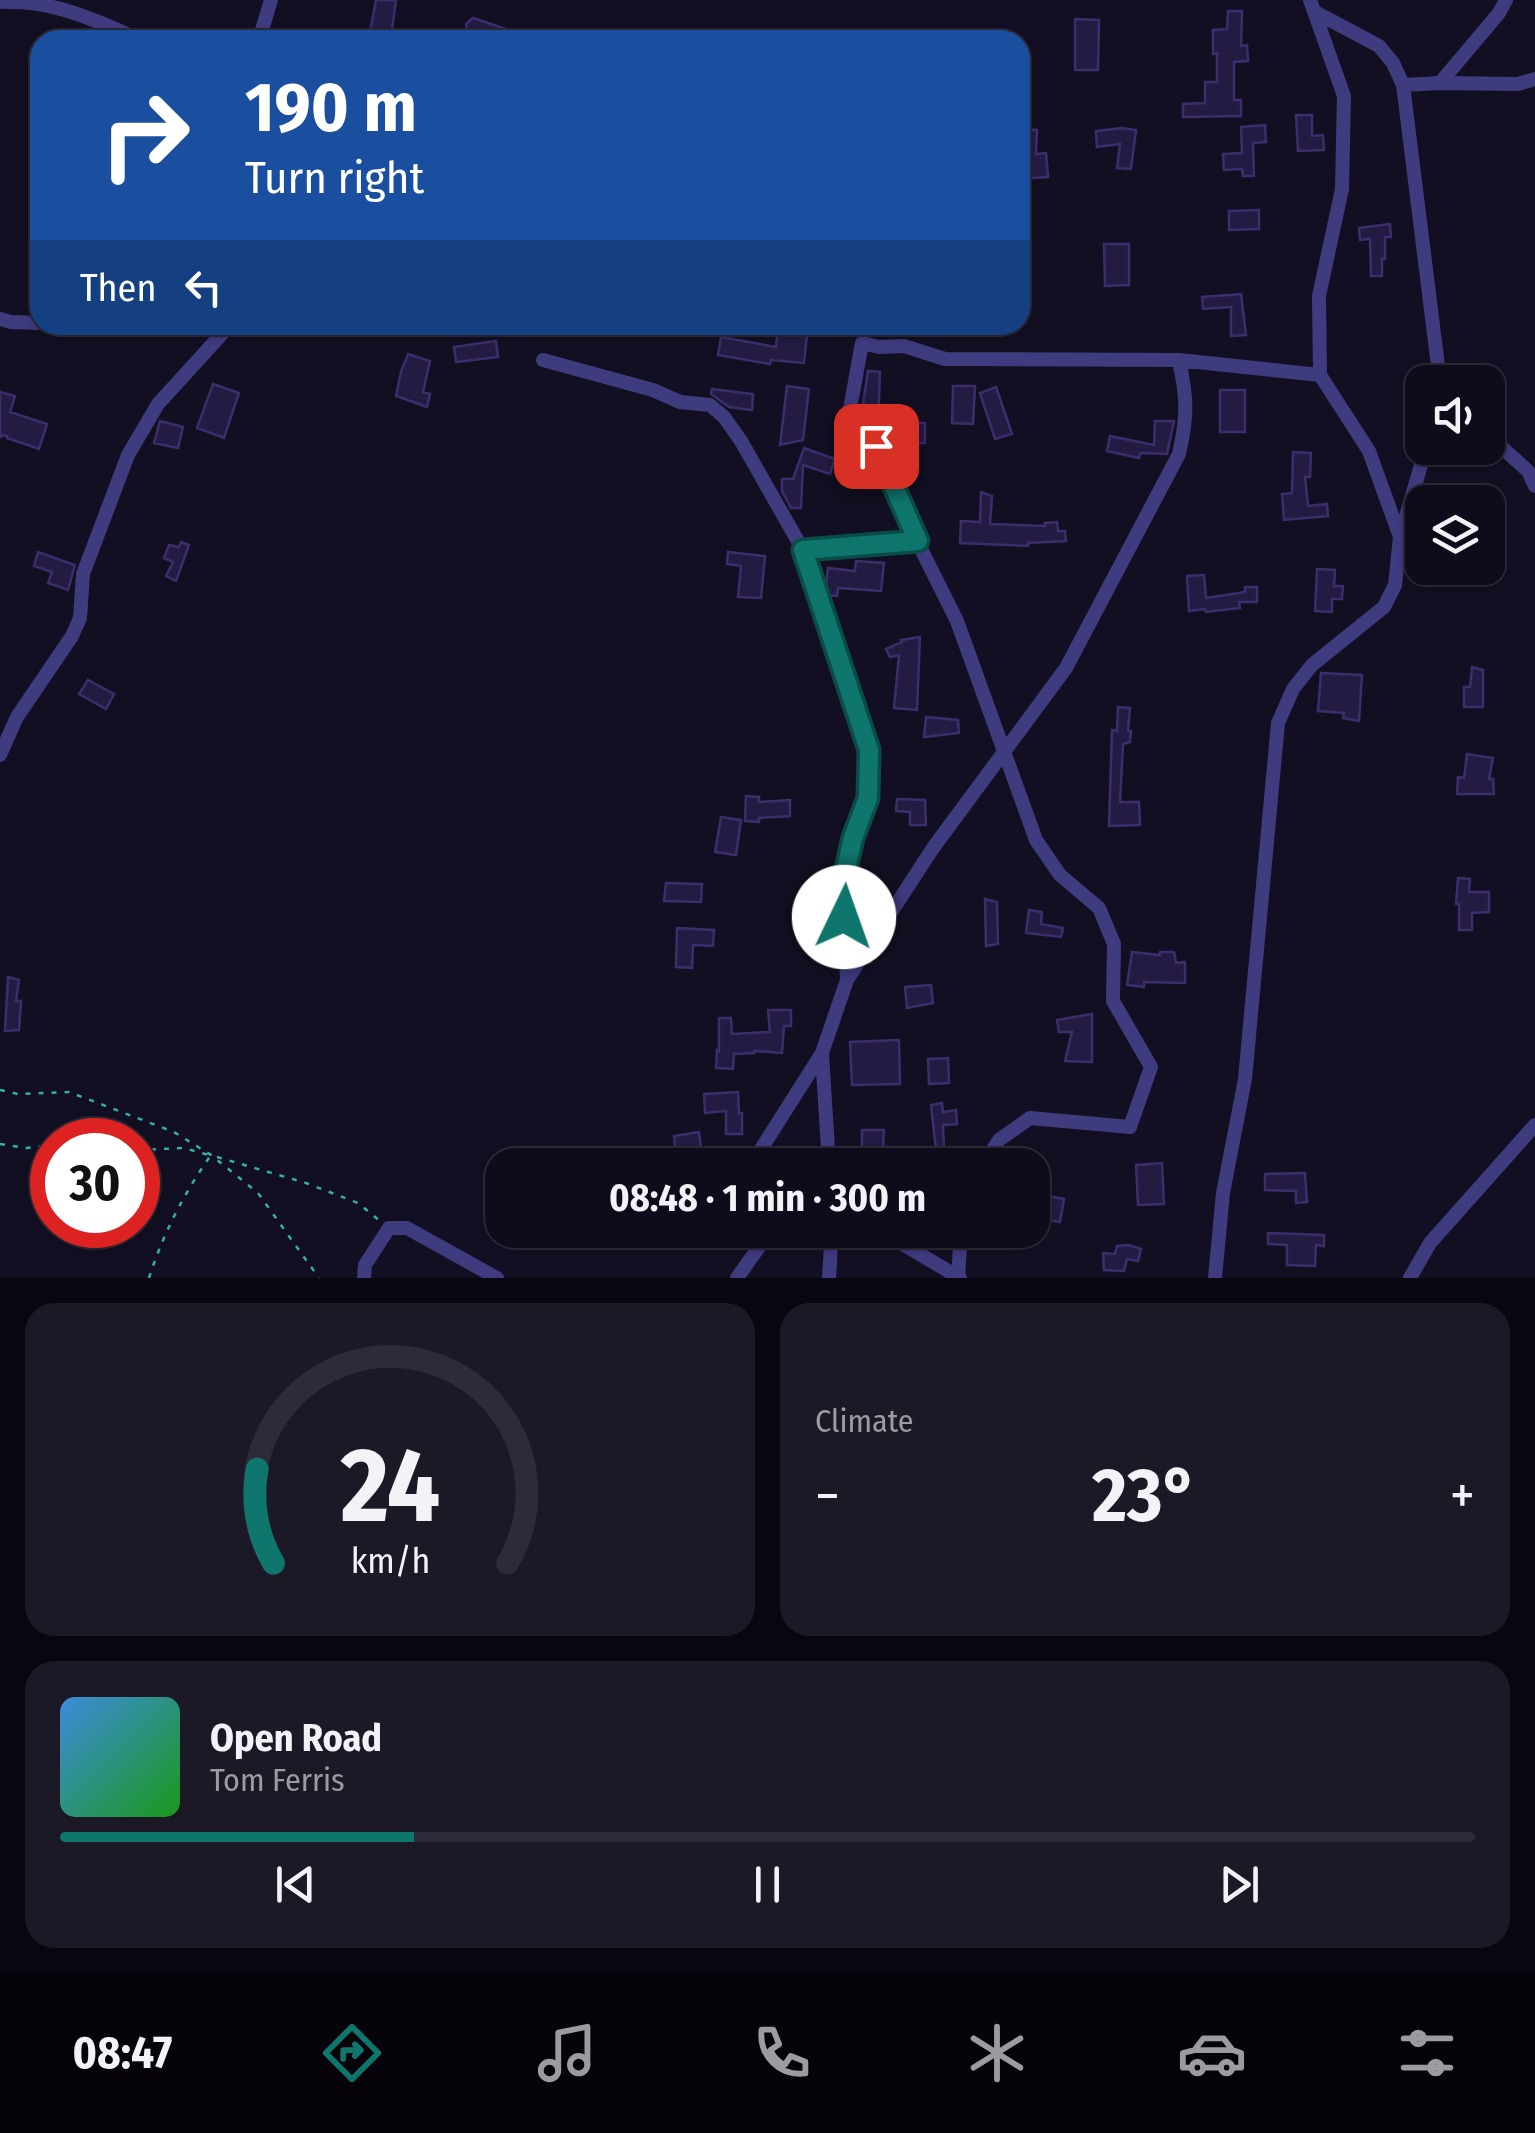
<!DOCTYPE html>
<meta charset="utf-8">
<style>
body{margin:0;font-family:"Fira Sans Condensed",sans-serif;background:#1c1927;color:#f1f3f6;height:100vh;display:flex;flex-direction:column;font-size:38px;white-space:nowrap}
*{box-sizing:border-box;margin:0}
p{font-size:32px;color:#9b9ba2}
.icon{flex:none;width:55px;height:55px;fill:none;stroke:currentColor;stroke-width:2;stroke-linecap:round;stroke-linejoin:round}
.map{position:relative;height:1278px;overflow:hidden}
.details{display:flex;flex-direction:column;gap:25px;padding:25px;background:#08060e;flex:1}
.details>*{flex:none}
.hud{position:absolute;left:30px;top:30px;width:1000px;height:305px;border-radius:30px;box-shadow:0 2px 8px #0004,0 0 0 2px #2e2b39;background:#1a4fa0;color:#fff;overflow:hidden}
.controls{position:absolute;left:1405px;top:365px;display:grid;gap:20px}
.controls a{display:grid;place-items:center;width:100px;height:100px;border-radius:20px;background:#0e0b1a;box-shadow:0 2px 8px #0004,0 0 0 2px #2e2b39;font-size:50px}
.speed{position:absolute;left:30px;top:1118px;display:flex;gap:20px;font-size:50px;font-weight:700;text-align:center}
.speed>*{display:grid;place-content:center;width:130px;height:130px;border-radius:50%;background:#0e0b1a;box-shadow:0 2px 8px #0004,0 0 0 2px #2e2b39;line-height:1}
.speed .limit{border:15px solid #d22;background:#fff;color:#111}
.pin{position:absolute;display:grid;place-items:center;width:85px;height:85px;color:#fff;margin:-42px;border-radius:20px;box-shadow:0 5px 15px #0006}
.me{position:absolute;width:110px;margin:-55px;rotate:3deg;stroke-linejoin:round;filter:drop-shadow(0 0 8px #0008)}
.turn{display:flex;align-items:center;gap:35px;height:210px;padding:0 50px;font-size:45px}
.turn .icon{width:130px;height:130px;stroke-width:2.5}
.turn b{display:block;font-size:70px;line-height:85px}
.then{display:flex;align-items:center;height:95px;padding:0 50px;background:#0003;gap:20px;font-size:38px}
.big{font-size:75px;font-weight:700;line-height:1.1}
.details .card{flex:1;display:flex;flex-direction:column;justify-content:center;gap:15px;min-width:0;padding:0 35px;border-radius:30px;background:#1c1927}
.details .dial{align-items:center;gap:0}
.dial svg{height:260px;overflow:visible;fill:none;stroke:#2e2b39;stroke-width:7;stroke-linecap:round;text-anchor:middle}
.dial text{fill:#f1f3f6;stroke:none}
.song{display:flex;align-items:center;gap:30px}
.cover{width:120px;height:120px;border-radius:15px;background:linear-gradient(135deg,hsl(210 70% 55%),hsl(120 70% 35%))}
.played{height:10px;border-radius:5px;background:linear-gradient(90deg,#0f766e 25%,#2e2b39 25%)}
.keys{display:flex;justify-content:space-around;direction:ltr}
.heat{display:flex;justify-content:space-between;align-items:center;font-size:55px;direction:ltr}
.details .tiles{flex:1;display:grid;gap:25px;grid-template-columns:1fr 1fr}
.card:last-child{grid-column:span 2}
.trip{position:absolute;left:485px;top:1148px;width:565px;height:100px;border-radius:30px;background:#0e0b1a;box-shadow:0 2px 8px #0004,0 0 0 2px #2e2b39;font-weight:700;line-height:100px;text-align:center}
.tab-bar{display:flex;height:160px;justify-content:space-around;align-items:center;background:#06040a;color:#9b9ba2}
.tab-bar .icon{width:70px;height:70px}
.tab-bar .active{color:#0f766e}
.tab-bar b{font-size:45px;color:#f1f3f6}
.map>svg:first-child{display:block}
.building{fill:#241b42;stroke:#3c2e6d;stroke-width:2.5}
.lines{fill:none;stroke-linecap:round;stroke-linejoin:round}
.path{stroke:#33b0ab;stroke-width:2.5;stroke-dasharray:5 8;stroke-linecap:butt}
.street{stroke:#3f3b7f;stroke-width:14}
.route-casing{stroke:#0a4d48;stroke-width:25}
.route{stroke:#0f766e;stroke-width:18}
</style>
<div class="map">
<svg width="1535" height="1278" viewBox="0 0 1535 1278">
<rect width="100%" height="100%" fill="#120f22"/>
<!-- building -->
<path class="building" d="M376,0H396L391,36L370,32Z
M1228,11H1242L1241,46L1247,45L1248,61L1234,62V100H1241V116L1183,117V104L1205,103V82H1217V53L1213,54V30L1227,29Z
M473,18L512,31L510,40H486L469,35L466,24Z
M1075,19L1099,20L1098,70H1075Z
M1296,115H1312V136L1323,135L1324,150L1298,151Z
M1265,125L1266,142L1253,143L1254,176H1243L1242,169L1224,170L1223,154L1242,153L1241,127Z
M1122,128L1136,130L1131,169L1117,168L1120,144L1097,147L1096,131Z
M1020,129L1037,130L1036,154L1046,153L1048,177L1020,179Z
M1259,210V229L1229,230V211Z
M1390,224L1391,237H1385V259H1382V276H1371L1370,239L1360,240L1359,228Z
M1104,244H1129V285L1105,286Z
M1241,294L1246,335L1231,336V307L1203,309L1202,297Z
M778,325H808L804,363L771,360L770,364L718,355L721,337L776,347Z
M496,341L498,357L456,362L454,347Z
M408,354L430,361L423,392L430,394L427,407L396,396L401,372Z
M868,371L880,372L878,427H861L860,423Z
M213,384L239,393L224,438L197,428Z
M787,386L809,389L803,440L780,445Z
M953,386H975L973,424L952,423Z
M996,387L1012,434L995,439L980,393Z
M712,389L753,394L752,410L729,407L711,394Z
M1220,390H1245V432H1220Z
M0,392L15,396L10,412L47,424L39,449L7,438V436L4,435L0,437Z
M160,421L183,427L178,448L154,443Z
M1155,421H1174L1167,454L1140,453L1139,458L1107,451L1110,436L1154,445Z
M901,423H925V443L901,444Z
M804,448L835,459L830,474L803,465L801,508H791L782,491V479H793Z
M1293,452L1311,453L1310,477H1305L1308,506L1327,504L1328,516L1284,520L1282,494L1292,493Z
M981,492L992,496L990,524L1045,526V523L1057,522L1058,531H1065L1066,541L1028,543V546L960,543L961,521L980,522Z
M181,542L189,545L176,581L166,576L173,562L164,558L169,545L179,547Z
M38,552L75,565L68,590L48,583L52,572L34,566Z
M728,552L765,556L761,598L738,597L741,566L727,564Z
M856,561L884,563L881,591L838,588L837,596L829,595L826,585L828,568L855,571Z
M1317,569L1335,570L1334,586H1343L1342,599H1332V612L1315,611Z
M1204,575L1206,598L1245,592V587H1257V602H1239L1240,608L1206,612L1205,609L1189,611L1187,576Z
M920,637L917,710L894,708L899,655L890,657L886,649L902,642L901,640Z
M1472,667L1483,670V707H1464V687H1470Z
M1321,673L1362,675L1359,721L1343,718L1344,713L1318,711Z
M88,680L114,694L106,709L79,694Z
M1118,707L1130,708L1128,731H1131L1130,742L1123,744L1120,802H1139L1140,825L1109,826L1112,730L1117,731Z
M926,717L958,720L959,733L924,737Z
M1467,754L1493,758L1489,779H1493L1494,794H1457L1458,777L1464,778Z
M746,796L759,797V802L790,800V816L759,818V822L745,821Z
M897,799L925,800L926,825H910V812L896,811Z
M721,817L741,820L736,855L715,852Z
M1458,878L1470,879L1469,892H1489V912L1472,913V930H1459V904H1456Z
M666,883L702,884L701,902L664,901Z
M985,899L997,902L998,944L986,946Z
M1029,910L1042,912L1041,924L1063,928L1061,937L1026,933Z
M677,928L714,930L713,946L693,945L692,968L676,967Z
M1132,952L1160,955V952H1174L1176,963L1185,962V983L1144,982V987L1127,985Z
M8,977L19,980L16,1001H21L19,1030L5,1031Z
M931,985L933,1003L907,1008L905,987Z
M768,1010H791V1026H784L782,1053L754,1051V1053L734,1054L733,1069L716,1068L717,1050L719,1051V1018H731L732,1034L770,1032Z
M1092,1014V1062L1065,1061L1072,1032H1059L1057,1020Z
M899,1040L900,1084L852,1085L850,1042Z
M948,1058L949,1083L929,1084L928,1059Z
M738,1092L739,1113H742V1134H726V1111L705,1113L704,1094Z
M942,1103L943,1112L956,1110L957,1124L943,1125L944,1150H936L931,1105Z
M862,1130H884L883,1147H892L891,1165H879V1149H862Z
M699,1132L702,1156L676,1159L674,1136Z
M1162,1163L1164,1204L1138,1205L1136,1165Z
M1305,1173L1307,1202L1296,1203V1191L1265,1190V1174Z
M1034,1193L1064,1199L1060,1222L1032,1218Z
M1268,1233L1324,1235V1246L1316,1245L1315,1266L1287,1265V1245L1268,1244Z
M1129,1245L1141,1249L1138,1261L1127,1259L1124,1271L1104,1270L1103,1253L1115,1254L1117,1246Z"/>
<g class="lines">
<!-- path -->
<path class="path" d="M0,1090L18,1094L69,1092L174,1132L211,1155L258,1193L319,1278
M0,1144L26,1148L52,1145
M138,1150L184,1148L209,1155
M217,1157L306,1183L358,1203L380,1221
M149,1278C163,1234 184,1193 211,1155"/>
<!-- street -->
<path class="street" d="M0,2C54,0 92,19 141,40
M1315,12L1379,46L1393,63L1403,85L1440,382
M259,40L271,0
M1440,83L1518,84L1535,79
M1403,85L1440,83L1499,13L1506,0
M0,319L11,322L40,323
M99,325H142
M543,360L653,390L680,402L710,405L724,417L741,441L803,550L869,750L868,798L853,838L842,885L847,979
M1488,435L1528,471L1535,486
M1400,537L1426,448
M803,550L917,541
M0,755L17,717L72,636L80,618L83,574L128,455L158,404L230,325
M822,1054L829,1165
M751,1165L822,1053L847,980L933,848L1066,668L1179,454C1188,415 1187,398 1179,360
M983,1165L999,1140L1030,1118L1130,1127L1151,1067L1113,1001L1114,944L1099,908L1060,875L1036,840L957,621L917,541L875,446L853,438L848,420L862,343L879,347L904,346L945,359L1179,360L1320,375
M879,1230L960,1278
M364,1278L365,1265L389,1228H407L497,1278
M737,1278L771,1230
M829,1278L832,1230
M958,1278L961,1230
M1215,1278L1223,1193L1245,1079L1278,723L1293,689L1312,665L1384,607L1395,585L1400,537L1369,451L1320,375L1319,296L1342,189L1344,96L1310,0
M1410,1278L1430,1243L1535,1125"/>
</g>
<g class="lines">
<defs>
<path id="route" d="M844,917L842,886L853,838L868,798L869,750L803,550L918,541L876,446"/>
</defs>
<!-- route casing -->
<use href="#route" class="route-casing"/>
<!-- route -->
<use href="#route" class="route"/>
</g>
</svg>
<div class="controls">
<a><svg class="icon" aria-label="sound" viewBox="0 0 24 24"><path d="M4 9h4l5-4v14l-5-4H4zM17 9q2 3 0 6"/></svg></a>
<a><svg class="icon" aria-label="layers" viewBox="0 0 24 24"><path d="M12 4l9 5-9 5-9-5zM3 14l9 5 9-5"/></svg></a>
</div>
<div class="speed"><div class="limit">30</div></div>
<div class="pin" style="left:876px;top:446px;background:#d93025"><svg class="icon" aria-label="arrive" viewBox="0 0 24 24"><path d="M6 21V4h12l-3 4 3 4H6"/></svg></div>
<svg class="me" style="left:844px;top:917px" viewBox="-20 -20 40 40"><circle r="19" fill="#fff"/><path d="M0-13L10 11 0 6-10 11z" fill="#0f766e"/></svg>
<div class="trip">08:48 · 1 min · 300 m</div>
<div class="hud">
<div class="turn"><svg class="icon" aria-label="right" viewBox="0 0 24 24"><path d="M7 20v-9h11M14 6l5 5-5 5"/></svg><div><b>190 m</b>Turn right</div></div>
<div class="then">Then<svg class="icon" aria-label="left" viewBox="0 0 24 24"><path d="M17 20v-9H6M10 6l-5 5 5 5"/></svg></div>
</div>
</div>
<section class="details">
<div class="tiles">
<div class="card dial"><svg viewBox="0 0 100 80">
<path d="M14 69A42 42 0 1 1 86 69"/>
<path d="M14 69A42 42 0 0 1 9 40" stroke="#0f766e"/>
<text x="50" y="56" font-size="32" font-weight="700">24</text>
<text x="50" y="72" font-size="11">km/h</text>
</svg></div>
<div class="card"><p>Climate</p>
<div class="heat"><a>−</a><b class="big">23°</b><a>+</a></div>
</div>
<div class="card">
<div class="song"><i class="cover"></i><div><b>Open Road</b><p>Tom Ferris</p></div></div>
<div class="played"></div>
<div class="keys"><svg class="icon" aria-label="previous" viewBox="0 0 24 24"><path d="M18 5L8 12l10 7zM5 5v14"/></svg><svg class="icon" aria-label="pause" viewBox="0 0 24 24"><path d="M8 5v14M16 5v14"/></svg><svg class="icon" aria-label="next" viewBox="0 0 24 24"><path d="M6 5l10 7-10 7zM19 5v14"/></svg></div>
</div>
</div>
</section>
<nav class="tab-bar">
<b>08:47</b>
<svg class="icon active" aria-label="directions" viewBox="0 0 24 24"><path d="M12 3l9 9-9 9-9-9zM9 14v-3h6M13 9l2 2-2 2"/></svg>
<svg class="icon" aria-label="music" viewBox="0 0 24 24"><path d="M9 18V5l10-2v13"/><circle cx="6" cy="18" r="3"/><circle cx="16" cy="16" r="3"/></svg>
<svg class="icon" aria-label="phone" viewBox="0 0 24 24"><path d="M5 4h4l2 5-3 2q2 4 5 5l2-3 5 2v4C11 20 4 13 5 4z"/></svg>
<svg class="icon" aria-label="climate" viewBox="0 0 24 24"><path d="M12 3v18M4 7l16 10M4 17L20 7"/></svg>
<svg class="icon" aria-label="car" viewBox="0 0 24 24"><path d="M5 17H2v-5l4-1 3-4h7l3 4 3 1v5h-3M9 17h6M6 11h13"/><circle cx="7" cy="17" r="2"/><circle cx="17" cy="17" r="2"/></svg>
<svg class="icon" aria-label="filters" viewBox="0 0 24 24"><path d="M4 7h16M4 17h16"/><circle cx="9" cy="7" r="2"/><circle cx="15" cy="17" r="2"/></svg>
</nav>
